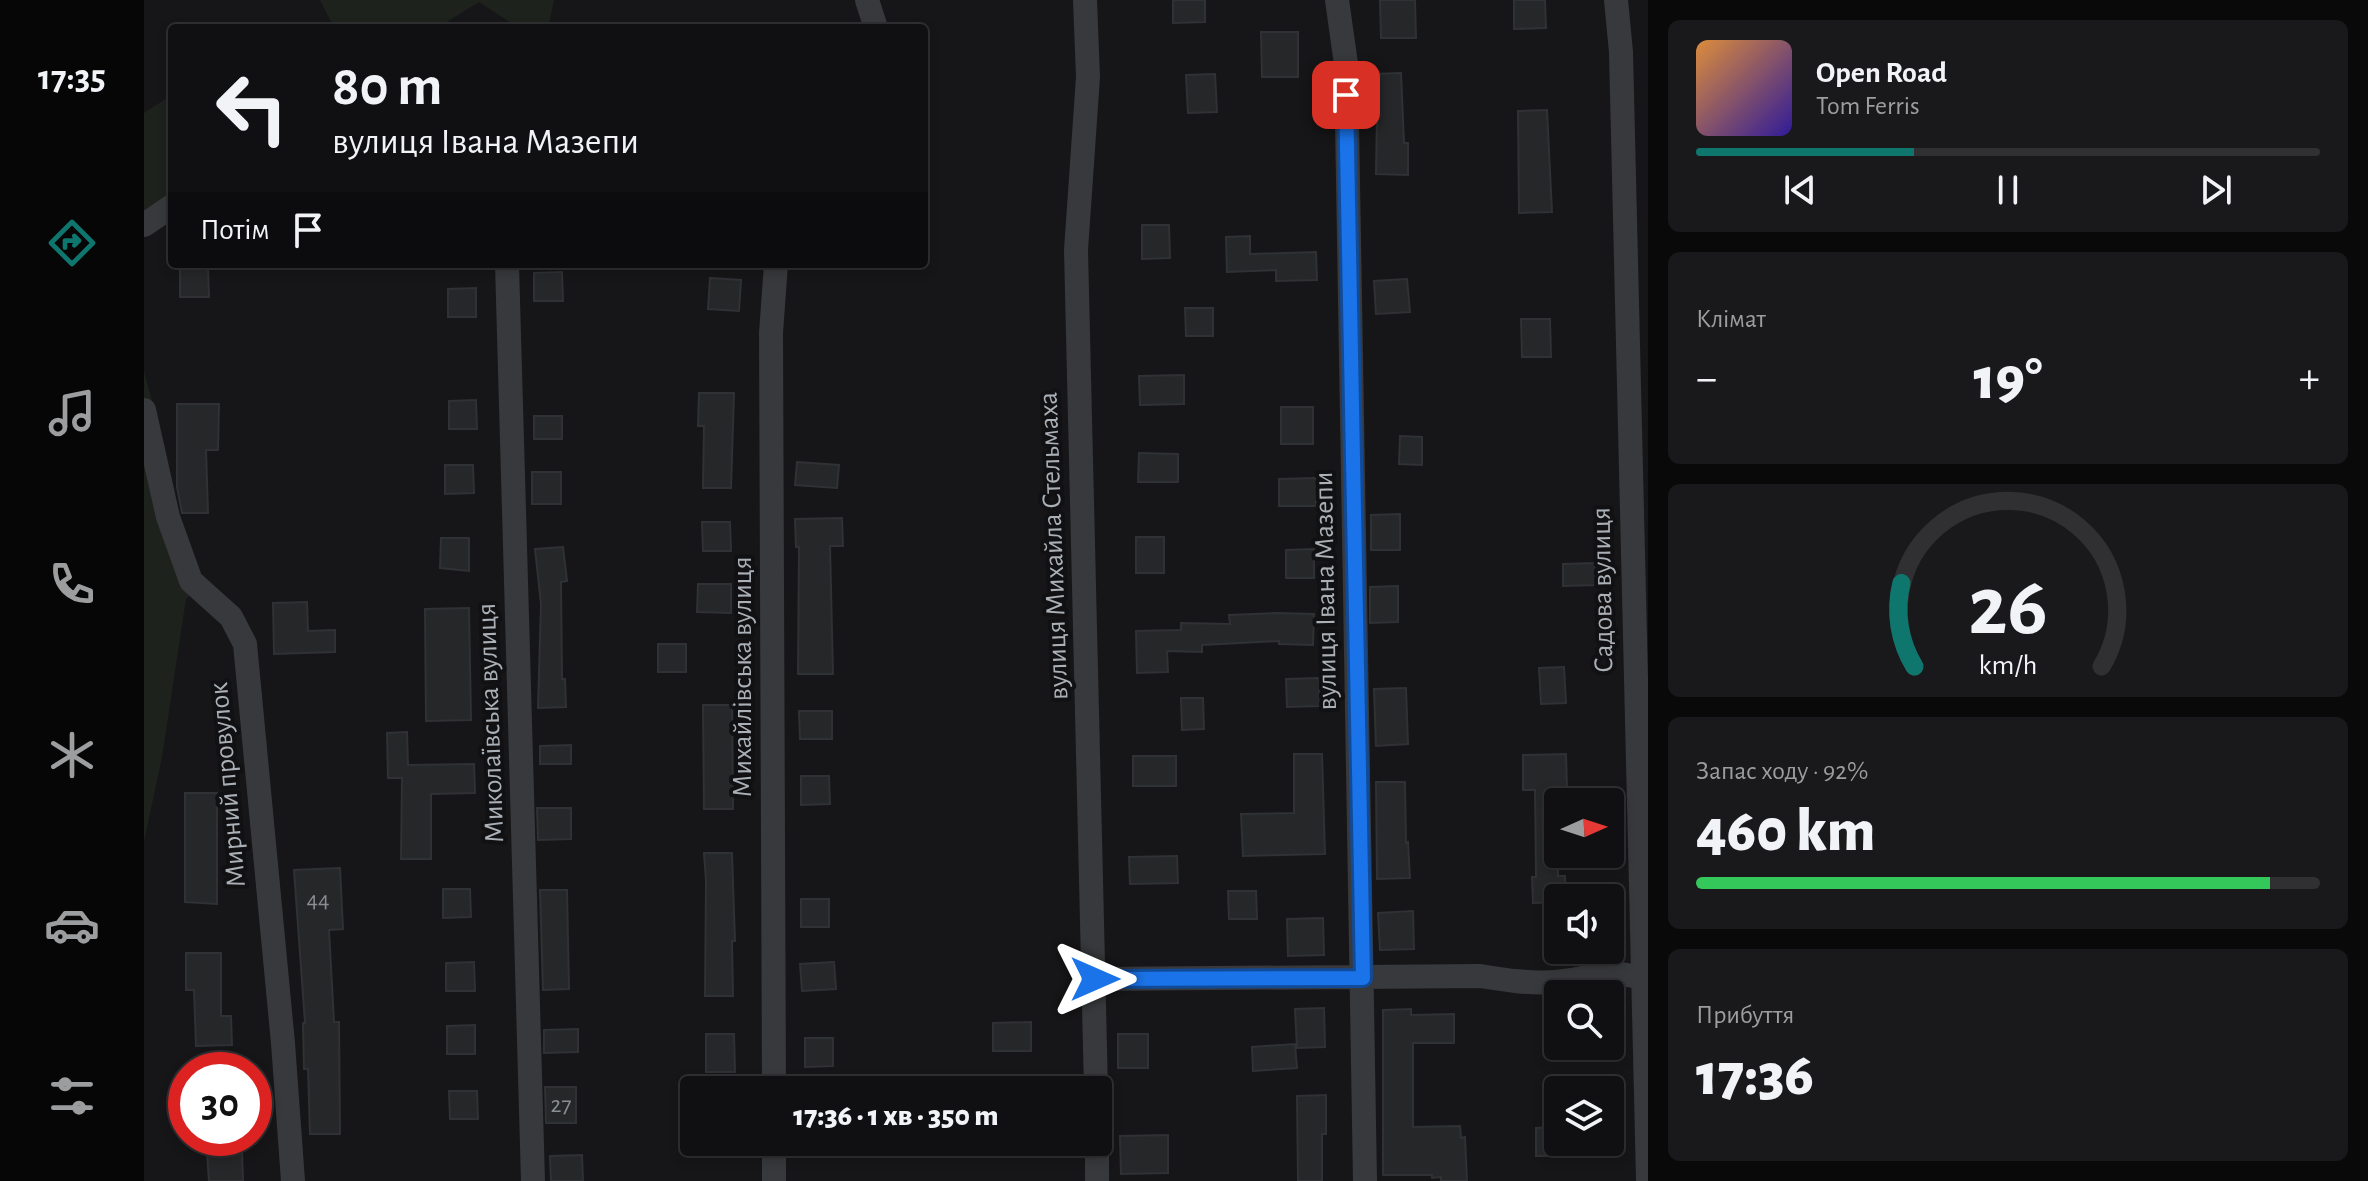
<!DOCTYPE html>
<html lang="uk">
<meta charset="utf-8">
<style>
body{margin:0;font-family:"Alegreya Sans",sans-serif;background:#19191b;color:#f1f3f6;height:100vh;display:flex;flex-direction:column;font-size:30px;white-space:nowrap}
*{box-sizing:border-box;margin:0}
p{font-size:26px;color:#9c9d9f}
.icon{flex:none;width:44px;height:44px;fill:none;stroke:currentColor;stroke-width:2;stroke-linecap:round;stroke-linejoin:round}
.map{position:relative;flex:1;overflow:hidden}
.drawer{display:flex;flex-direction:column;gap:20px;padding:20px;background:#09090a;width:720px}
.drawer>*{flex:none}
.hud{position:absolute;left:24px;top:24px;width:760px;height:244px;border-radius:8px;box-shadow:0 4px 12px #0003,0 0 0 2px #303032;background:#101012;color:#f1f3f6;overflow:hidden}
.needle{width:52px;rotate:87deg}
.controls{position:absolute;left:1400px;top:788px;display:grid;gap:16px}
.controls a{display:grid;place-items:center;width:80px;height:80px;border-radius:8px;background:#101012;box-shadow:0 4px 12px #0003,0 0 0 2px #303032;font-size:40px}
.speed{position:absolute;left:24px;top:1052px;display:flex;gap:16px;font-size:40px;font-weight:700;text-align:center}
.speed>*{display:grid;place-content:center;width:104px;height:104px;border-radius:50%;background:#101012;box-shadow:0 4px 12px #0003,0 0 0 2px #303032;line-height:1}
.speed .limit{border:12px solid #d22;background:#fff;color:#111}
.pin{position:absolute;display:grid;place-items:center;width:68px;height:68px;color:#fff;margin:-34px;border-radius:16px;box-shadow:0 4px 12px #0006}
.me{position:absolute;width:88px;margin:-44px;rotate:90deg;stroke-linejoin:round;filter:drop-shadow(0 0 6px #0008)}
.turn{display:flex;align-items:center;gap:28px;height:168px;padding:0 32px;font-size:36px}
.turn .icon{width:104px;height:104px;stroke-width:2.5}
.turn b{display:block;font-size:56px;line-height:68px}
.then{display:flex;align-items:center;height:76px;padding:0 32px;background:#0003;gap:16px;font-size:30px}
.big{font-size:60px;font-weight:800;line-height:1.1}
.drawer .card{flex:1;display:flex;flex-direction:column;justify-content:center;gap:12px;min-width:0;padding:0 28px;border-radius:12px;background:#19191b}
.drawer .dial{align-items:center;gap:0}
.dial svg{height:208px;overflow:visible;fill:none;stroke:#303032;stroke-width:7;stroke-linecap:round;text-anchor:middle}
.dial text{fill:#f1f3f6;stroke:none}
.song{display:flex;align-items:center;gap:24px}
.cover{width:96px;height:96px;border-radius:12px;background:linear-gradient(135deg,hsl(30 70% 55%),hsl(250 70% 35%))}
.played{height:8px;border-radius:4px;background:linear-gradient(90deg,#0f766e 35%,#303032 35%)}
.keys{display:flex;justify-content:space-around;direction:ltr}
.heat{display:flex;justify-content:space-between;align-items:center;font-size:44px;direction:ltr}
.charge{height:12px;border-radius:6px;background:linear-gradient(90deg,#34c759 92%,#303032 0)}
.trip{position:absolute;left:536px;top:1076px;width:432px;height:80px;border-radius:8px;background:#101012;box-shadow:0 4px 12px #0003,0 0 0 2px #303032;font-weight:800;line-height:80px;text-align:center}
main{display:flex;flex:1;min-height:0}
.dock{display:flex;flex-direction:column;width:144px;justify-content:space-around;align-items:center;background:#060607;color:#9c9d9f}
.dock .icon{width:56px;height:56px}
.dock .current{color:#0f766e}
.dock b{font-size:36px;color:#f1f3f6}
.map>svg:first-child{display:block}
.green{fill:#1d221d}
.building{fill:#262729;stroke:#303134;stroke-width:2}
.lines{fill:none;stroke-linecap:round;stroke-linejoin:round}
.street{stroke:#38393c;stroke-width:24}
.route-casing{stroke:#114b97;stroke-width:20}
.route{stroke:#1a73e8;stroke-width:14}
.labels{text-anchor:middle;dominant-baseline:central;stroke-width:8;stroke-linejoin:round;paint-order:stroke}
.number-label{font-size:24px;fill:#898e93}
.street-label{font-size:28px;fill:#aab0b6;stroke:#111113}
</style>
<main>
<nav class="dock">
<b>17:35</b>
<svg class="icon current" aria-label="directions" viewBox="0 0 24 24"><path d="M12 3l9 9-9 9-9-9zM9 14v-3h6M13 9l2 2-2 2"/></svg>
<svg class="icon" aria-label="music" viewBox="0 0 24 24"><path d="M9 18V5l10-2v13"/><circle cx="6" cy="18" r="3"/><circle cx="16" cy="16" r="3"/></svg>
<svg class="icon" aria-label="phone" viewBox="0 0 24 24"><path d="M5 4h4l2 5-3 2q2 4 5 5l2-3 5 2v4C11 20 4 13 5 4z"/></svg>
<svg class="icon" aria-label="climate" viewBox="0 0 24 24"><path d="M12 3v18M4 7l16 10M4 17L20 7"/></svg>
<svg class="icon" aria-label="car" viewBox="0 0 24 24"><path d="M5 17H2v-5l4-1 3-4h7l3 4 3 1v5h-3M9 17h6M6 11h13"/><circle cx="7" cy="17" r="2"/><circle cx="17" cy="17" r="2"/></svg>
<svg class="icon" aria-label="filters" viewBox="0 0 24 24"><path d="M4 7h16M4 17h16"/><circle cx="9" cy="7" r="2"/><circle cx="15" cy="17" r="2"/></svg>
</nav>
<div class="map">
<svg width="1504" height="1181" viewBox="0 0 1504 1181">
<rect width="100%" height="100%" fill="#161618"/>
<!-- green -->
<path class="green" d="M176,0H410L404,28H375L335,2L293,28H190Z
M28,95V199L0,218V113Z
M0,371L22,454L50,593L42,599L18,757L0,842Z"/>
<!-- building -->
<path class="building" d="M1029,0H1061V22L1029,23Z
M1236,0H1271L1272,38H1237Z
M1370,0H1401L1402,28L1370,29Z
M1117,32H1154V77H1118Z
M1257,73L1260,143H1264V175L1232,174L1233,114L1230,115L1228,74Z
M1071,74L1073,112L1044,113L1042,75Z
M1403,110L1408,212L1375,213L1374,111Z
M998,225H1025L1026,258L998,259Z
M1106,236V254L1172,252L1173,280L1132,281V270L1083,272L1082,237Z
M64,268L65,297H36V269Z
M418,272L419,301H390V273Z
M566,278L597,280L595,311L564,309Z
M1263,279L1266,312L1232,314L1230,281Z
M332,288V317H304V289Z
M1041,308H1069V336H1042Z
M1377,319H1406L1407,357H1378Z
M1040,375V404L996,405L995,376Z
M555,393H590L587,488H559L560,426H554Z
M332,400L333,429H305V401Z
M33,404H75L74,450H62L64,513H38L33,487Z
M1137,407H1169V444H1137Z
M390,416H418V439H390Z
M1256,436L1278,437V465L1255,464Z
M995,453L1034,454V482H994Z
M653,462L695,465L693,488L651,485Z
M301,465H329L330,493L301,494Z
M388,472H417V504H388Z
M1172,478V506H1135V479Z
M1256,514V550H1227V515Z
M698,518L699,546H686L689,674H654L655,547H652L651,519Z
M558,522H586L587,551H559Z
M992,537H1020V573H992Z
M297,538H325V571L296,568Z
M419,547L423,581L417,582L418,679H421L422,707L394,708L397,604L391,549Z
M1170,549V578H1142V550Z
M1451,563L1452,585L1419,586V564Z
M554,584H587V613L553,612Z
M1254,586V622L1226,623V587Z
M163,602L164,631L191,630V652L130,654L129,603Z
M325,608L327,720L282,721L281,609Z
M1133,613L1170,614L1169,645L1135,644V641L1058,645V652L1023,651L1024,672L993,673L992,631L1037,630V623L1086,624L1085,615Z
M514,644H542V672H514Z
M1420,667L1422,703L1397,704L1395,668Z
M1175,678L1176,706L1143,707L1142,679Z
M1262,688L1264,744L1232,746L1230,689Z
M1037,698H1059L1060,729L1038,730Z
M559,705H588L589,809H560Z
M655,711H688V739H656Z
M263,732L264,765L330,764L331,793L287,794V859H257L258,778H244L243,733Z
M427,745V764H396V746Z
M1150,754H1178L1181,854L1099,856L1097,814L1150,813Z
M1422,754L1423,790H1414V876H1421L1422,898H1414V902L1389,903L1388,877H1392L1391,790H1379V755Z
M989,756H1032V786H989Z
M657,776H685L686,804L657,805Z
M1232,782H1261L1262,843L1264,842L1266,878L1233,879Z
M41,793H73V904L41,902Z
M393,808H427V839L394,840Z
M560,853H588L591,941H588L589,996H561L562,881Z
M1033,856L1034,883L986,884L985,857Z
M196,868L199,929L185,930L190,1022H195L196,1134H166L164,1069H160L159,1023H161L150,870Z
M299,889H326L327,917L299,918Z
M396,890H423L425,989L399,990Z
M1084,891H1112L1113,919H1085Z
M657,899H685V927H657Z
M1269,911L1270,949L1236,950L1234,913Z
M1179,918L1180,955L1144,956L1143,919Z
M42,953H77V1016H87L88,1045L52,1046L50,990H42Z
M330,962L331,991H302V963Z
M690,962L692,989L658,991L656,964Z
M1180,1008L1181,1047L1153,1048L1151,1009Z
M1267,1009V1015L1310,1014V1043H1269V1127L1316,1126L1317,1138L1321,1137L1323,1181H1297V1177L1288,1178V1175H1239V1010Z
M887,1022V1051H849V1023Z
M331,1025V1054H303V1026Z
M434,1029V1052L400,1053V1030Z
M562,1034H590L591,1072H562Z
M974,1034H1004V1068H974Z
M661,1038H689V1066L661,1067Z
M1151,1044L1153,1068L1109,1071L1108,1047Z
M401,1087H432V1123H402Z
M305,1091H333L334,1119H306Z
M1182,1095V1134H1178V1181H1154L1153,1096Z
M1414,1127V1156H1392V1128Z
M1024,1135V1173L977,1174L976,1136Z
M98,1151L99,1181H65L63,1153Z
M438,1155L439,1181H407L406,1156Z"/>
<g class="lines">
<!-- street -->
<path class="street" d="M723,0L732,28
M941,0L944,77L932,250L952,1090
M1193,0L1202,64L1221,1181
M1472,0L1477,52L1504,1179
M0,225L28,206
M363,264L389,1181
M0,410L24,517L47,581L87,617L101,644L139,1043L149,1181
M951,979L1336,976C1361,980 1386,984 1411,982C1442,980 1475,965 1504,982
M630,1090L627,333L632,264
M630,1142V1181
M953,1142V1181"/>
</g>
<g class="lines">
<defs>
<path id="route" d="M951,979L1219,978L1202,95"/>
</defs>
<!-- route casing -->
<use href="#route" class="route-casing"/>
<!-- route -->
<use href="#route" class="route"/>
</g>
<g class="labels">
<!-- number labels -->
<g class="number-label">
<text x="174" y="900">44</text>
<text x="417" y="1105">27</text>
</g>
<!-- street labels -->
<g class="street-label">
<text transform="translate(910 546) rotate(-92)">вулиця Михайла Стельмаха</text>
<text transform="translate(1459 590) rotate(-91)">Садова вулиця</text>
<text transform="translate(1182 591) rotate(-91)">вулиця Івана Мазепи</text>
<text transform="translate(599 677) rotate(-90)">Михайлівська вулиця</text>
<text transform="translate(347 723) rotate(-92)">Миколаївська вулиця</text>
<text transform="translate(84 785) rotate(-95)">Мирний провулок</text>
</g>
</g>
</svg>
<div class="controls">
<a><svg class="needle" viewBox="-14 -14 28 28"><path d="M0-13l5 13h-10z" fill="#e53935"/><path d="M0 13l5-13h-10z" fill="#9c9d9f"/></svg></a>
<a><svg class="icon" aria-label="sound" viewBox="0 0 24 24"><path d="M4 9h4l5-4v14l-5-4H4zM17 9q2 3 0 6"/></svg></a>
<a><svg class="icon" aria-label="search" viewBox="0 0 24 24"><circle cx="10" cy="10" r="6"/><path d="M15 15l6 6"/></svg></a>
<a><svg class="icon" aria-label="layers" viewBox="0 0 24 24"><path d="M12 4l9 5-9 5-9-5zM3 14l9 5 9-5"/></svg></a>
</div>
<div class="speed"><div class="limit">30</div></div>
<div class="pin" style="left:1202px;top:95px;background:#d93025"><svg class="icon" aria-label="arrive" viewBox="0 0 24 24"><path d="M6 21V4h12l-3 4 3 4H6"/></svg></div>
<svg class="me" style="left:951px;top:979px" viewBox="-20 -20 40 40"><path d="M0-17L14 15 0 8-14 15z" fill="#1a73e8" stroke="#fff" stroke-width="4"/></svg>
<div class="trip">17:36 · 1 хв · 350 m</div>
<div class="hud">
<div class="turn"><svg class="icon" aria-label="left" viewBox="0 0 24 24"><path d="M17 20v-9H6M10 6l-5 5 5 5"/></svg><div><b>80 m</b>вулиця Івана Мазепи</div></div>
<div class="then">Потім<svg class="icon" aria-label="arrive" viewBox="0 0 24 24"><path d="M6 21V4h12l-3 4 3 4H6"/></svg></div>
</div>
</div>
<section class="drawer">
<div class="card">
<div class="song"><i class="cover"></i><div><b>Open Road</b><p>Tom Ferris</p></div></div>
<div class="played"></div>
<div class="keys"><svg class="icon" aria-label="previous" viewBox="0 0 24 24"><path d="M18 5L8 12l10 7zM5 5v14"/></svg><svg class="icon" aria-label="pause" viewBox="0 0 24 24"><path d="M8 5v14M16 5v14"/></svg><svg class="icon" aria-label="next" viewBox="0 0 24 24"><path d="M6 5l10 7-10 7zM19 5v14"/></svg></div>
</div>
<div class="card"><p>Клімат</p>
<div class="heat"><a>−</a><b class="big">19°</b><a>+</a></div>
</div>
<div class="card dial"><svg viewBox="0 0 100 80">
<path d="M14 69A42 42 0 1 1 86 69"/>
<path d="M14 69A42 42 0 0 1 9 37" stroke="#0f766e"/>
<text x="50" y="56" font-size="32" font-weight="700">26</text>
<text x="50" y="72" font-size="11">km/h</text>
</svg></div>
<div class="card"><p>Запас ходу · 92%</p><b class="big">460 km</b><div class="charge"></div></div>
<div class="card"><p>Прибуття</p><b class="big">17:36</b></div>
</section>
</main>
